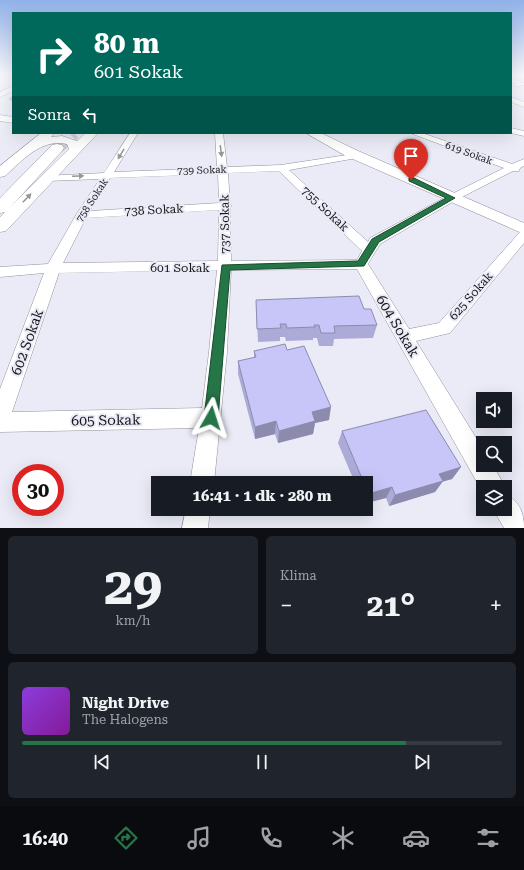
<!DOCTYPE html>
<html lang="tr">
<meta charset="utf-8">
<style>
body{margin:0;font-family:"Roboto Serif",serif;background:#20242c;color:#f1f3f6;height:100vh;display:flex;flex-direction:column;font-size:15px;white-space:nowrap}
*{box-sizing:border-box;margin:0}
p{font-size:13px;color:#9ea1a6}
.icon{flex:none;width:22px;height:22px;fill:none;stroke:currentColor;stroke-width:2;stroke-linecap:round;stroke-linejoin:round}
.map{position:relative;height:528px;overflow:hidden}
.side{display:flex;flex-direction:column;gap:8px;padding:8px;background:#0d0f14;flex:1}
.side>*{flex:none}
.hud{position:absolute;left:12px;top:12px;width:500px;height:122px;border-radius:0px;box-shadow:0 4px 16px #0002;background:#00695c;color:#fff;overflow:hidden}
.tools{position:absolute;left:476px;top:392px;display:grid;gap:8px}
.tools a{display:grid;place-items:center;width:36px;height:36px;border-radius:0px;background:#171b24;box-shadow:0 4px 16px #0002;font-size:20px}
.speed{position:absolute;left:12px;top:464px;display:flex;gap:8px;font-size:20px;font-weight:700;text-align:center}
.speed>*{display:grid;place-content:center;width:52px;height:52px;border-radius:50%;background:#171b24;box-shadow:0 4px 16px #0002;line-height:1}
.speed .limit{border:6px solid #d22;background:#fff;color:#111}
.pin{position:absolute;display:grid;place-items:center;width:34px;height:34px;color:#fff;margin:-41px -17px;border-radius:50% 50% 50% 0;rotate:-45deg;box-shadow:0 0 4px #0007}
.pin .icon{rotate:45deg}
.me{position:absolute;width:44px;margin:-22px;rotate:6deg;stroke-linejoin:round;filter:drop-shadow(0 0 3px #0008)}
.turn{display:flex;align-items:center;gap:14px;height:84px;padding:0 16px;font-size:18px}
.turn .icon{width:52px;height:52px;stroke-width:2.5}
.turn b{display:block;font-size:28px;line-height:34px}
.then{display:flex;align-items:center;height:38px;padding:0 16px;background:#0003;gap:8px;font-size:15px}
.big{font-size:30px;font-weight:700;line-height:1.1}
.side .tile{flex:1;display:flex;flex-direction:column;justify-content:center;gap:6px;min-width:0;padding:0 14px;border-radius:6px;background:#20242c}
.side .dial{align-items:center;gap:0}
.dial b{font-size:52px;line-height:1}
.song{display:flex;align-items:center;gap:12px}
.cover{width:48px;height:48px;border-radius:6px;background:linear-gradient(135deg,hsl(270 70% 55%),hsl(290 70% 35%))}
.played{height:4px;border-radius:2px;background:linear-gradient(90deg,#257546 80%,#363941 80%)}
.keys{display:flex;justify-content:space-around;direction:ltr}
.heat{display:flex;justify-content:space-between;align-items:center;font-size:22px;direction:ltr}
.side .tiles{flex:1;display:grid;gap:8px;grid-template-columns:1fr 1fr}
.tile:last-child{grid-column:span 2}
.trip{position:absolute;left:151px;top:476px;width:222px;height:40px;border-radius:0px;background:#171b24;box-shadow:0 4px 16px #0002;font-weight:700;line-height:40px;text-align:center}
.menu{display:flex;height:64px;justify-content:space-around;align-items:center;background:#090b0e;color:#9ea1a6}
.menu .icon{width:28px;height:28px}
.menu .on{color:#257546}
.menu b{font-size:18px;color:#f1f3f6}
.map>svg:first-child{display:block}
.lines{fill:none;stroke-linecap:round;stroke-linejoin:round}
.primary-tunnel{stroke:#cbcbd6;stroke-width:13;stroke-dasharray:13 6;stroke-linecap:butt}
.street-casing{stroke:#91919c;stroke-width:1}
.secondary-casing{stroke:#91919c;stroke-width:1}
.primary-casing{stroke:#91919c;stroke-width:1}
.street{fill:#fff;fill-rule:evenodd}
.secondary{fill:#fff;fill-rule:evenodd}
.primary{fill:#fff;fill-rule:evenodd}
.wall{fill:#acaad6}
.shaded-wall{fill:#8c8bae}
.building{fill:#c8c6f9;stroke:#8c8bae}
.oneway{fill:#979798}
.route{fill:#257546;stroke:#184c2e}
.labels{text-anchor:middle;dominant-baseline:central;stroke-width:4;stroke-linejoin:round;paint-order:stroke}
.far-street-label{font-size:10px;fill:#17171b;stroke:#ebebf7}
.street-label{font-size:12px;fill:#17171b;stroke:#ebebf7}
.near-street-label{font-size:14px;fill:#17171b;stroke:#ebebf7}
</style>
<div class="map">
<svg width="524" height="528" viewBox="0 0 524 528">
<rect width="100%" height="100%" fill="#ebebf7"/>
<g class="lines">
<!-- primary-tunnel -->
<path class="primary-tunnel" d="M57,148L74,133"/>
<defs>
<path id="street" d="M0,74H7L0,77Z
M511,78L524,83V85L514,87V85L516,84L511,82Z
M13,86V91L0,97V92Z
M511,97L524,102V107L511,102Z
M511,128L524,131V136L511,133Z
M130,133H138L114,172L217,168L215,133H223L227,167L281,165L360,153V157L357,158L289,170L368,242L370,238L448,196L504,168L410,133H422L512,164L524,159V166L520,168L519,171H513L456,200L380,244L368,264L409,329L439,323L520,232L524,231V243L450,333L416,341L483,449V465H493L505,487H483V493L357,269L231,270L227,352L214,483H190L199,428L0,432V389L44,273L0,277V267L48,264L76,215L100,179L47,181L42,178L43,176L104,173ZM279,171L362,251L357,260L231,261L230,208L232,206L230,204L228,173ZM218,174L219,203L90,211L110,178ZM219,210L218,261L63,263L86,218ZM217,270L209,352L202,408L12,412L59,273Z
M505,495C520,501 524,513 524,528H504L493,509H505Z
M186,509H210L208,528H182Z"/>
<path id="secondary" d="M0,115L13,117V123L0,121Z
M41,133H54L51,137L62,136L77,141L85,133H98L6,231L0,232V217L69,149L67,144C41,138 22,161 5,176L0,177V166Z
M306,133H321L356,150L524,223V234L346,156Z"/>
<path id="primary" d="M57,144L62,145L64,148L62,151L6,212L0,213V198L52,145Z"/>
</defs>
<!-- street casing -->
<use href="#street" class="street-casing"/>
<!-- secondary casing -->
<use href="#secondary" class="secondary-casing"/>
<!-- primary casing -->
<use href="#primary" class="primary-casing"/>
<!-- street -->
<use href="#street" class="street"/>
<!-- secondary -->
<use href="#secondary" class="secondary"/>
<!-- primary -->
<use href="#primary" class="primary"/>
</g>
<!-- wall -->
<path class="wall" d="M13,96V101H10L9,98Z
M256,300L364,309L377,325L373,338L334,339L333,346H319L317,338H313V340L286,341L285,337H280V341L258,342Z
M287,350L329,420L315,423L313,434L278,443L275,434L255,439L238,374V361L254,358V351Z
M342,431L461,467L452,479L443,481L435,492L389,506L386,498L366,503V483H355L338,443Z"/>
<!-- shaded-wall -->
<path class="shaded-wall" d="M331,407L329,420L315,423L313,434L278,443L279,431L312,412Z
M276,421L275,434L255,439V427Z
M461,467L452,479L431,485L439,474Z
M443,481L435,492L389,506L395,495Z
M392,487L386,498L366,503V498L368,494Z"/>
<!-- building -->
<path class="building" d="M359,296L364,309H371L377,325L334,326L335,333H321L319,325H314L315,327L287,328L286,324H280L281,328L257,329L256,300Z
M285,344L287,350L304,346L331,407L312,412L315,421L279,431L276,421L255,427L238,361L256,357L254,351Z
M426,410L461,467L439,474L443,481L395,495L392,487L368,494L366,488V483H364L342,431Z"/>
<!-- one-way arrows -->
<defs><path id="oneway-solid" d="M-6-.8H1V-3.2L6.5 0L1 3.2V.8H-6Z"/></defs>
<g class="oneway">
<use href="#oneway-solid" transform="translate(221 151) rotate(82)"/>
<use href="#oneway-solid" transform="translate(121 154) rotate(121)"/>
<use href="#oneway-solid" transform="translate(78 176) rotate(-3)"/>
<use href="#oneway-solid" transform="translate(27 198) rotate(-46)"/>
</g>
<!-- sky -->
<linearGradient id="sky" x2="0" y2="1"><stop stop-color="#91b1e9"/><stop offset="0.5" stop-color="#f6f6fb"/><stop offset="1" stop-color="#f6f6fb" stop-opacity="0"/></linearGradient>
<rect width="524" height="148" fill="url(#sky)"/>
<!-- route -->
<path class="route" d="M409,178H414L455,198L379,242L364,266L230,270L218,418L216,423L211,424L206,423L204,418L222,265L358,261L372,239L446,198L409,181Z"/>
<g class="labels">
<!-- far-street labels -->
<g class="far-street-label">
<text transform="translate(469 153) rotate(20)">619 Sokak</text>
<text transform="translate(202 170) rotate(-2)">739 Sokak</text>
<text transform="translate(92 200) rotate(-57)">758 Sokak</text>
</g>
<!-- street labels -->
<g class="street-label">
<text transform="translate(325 209) rotate(43)">755 Sokak</text>
<text transform="translate(154 210) rotate(-3)">738 Sokak</text>
<text transform="translate(225 224) rotate(-91)">737 Sokak</text>
<text x="180" y="268">601 Sokak</text>
<text transform="translate(471 296) rotate(-49)">625 Sokak</text>
</g>
<!-- near-street labels -->
<g class="near-street-label">
<text transform="translate(398 326) rotate(59)">604 Sokak</text>
<text transform="translate(27 342) rotate(-70)">602 Sokak</text>
<text transform="translate(106 420) rotate(-1)">605 Sokak</text>
</g>
</g>
</svg>
<div class="tools">
<a><svg class="icon" aria-label="sound" viewBox="0 0 24 24"><path d="M4 9h4l5-4v14l-5-4H4zM17 9q2 3 0 6"/></svg></a>
<a><svg class="icon" aria-label="search" viewBox="0 0 24 24"><circle cx="10" cy="10" r="6"/><path d="M15 15l6 6"/></svg></a>
<a><svg class="icon" aria-label="layers" viewBox="0 0 24 24"><path d="M12 4l9 5-9 5-9-5zM3 14l9 5 9-5"/></svg></a>
</div>
<div class="speed"><div class="limit">30</div></div>
<div class="pin" style="left:411px;top:180px;background:#d93025"><svg class="icon" aria-label="arrive" viewBox="0 0 24 24"><path d="M6 21V4h12l-3 4 3 4H6"/></svg></div>
<svg class="me" style="left:211px;top:418px" viewBox="-20 -20 40 40"><path d="M0-17L14 15 0 8-14 15z" fill="#257546" stroke="#fff" stroke-width="4"/></svg>
<div class="trip">16:41 · 1 dk · 280 m</div>
<div class="hud">
<div class="turn"><svg class="icon" aria-label="right" viewBox="0 0 24 24"><path d="M7 20v-9h11M14 6l5 5-5 5"/></svg><div><b>80 m</b>601 Sokak</div></div>
<div class="then">Sonra<svg class="icon" aria-label="left" viewBox="0 0 24 24"><path d="M17 20v-9H6M10 6l-5 5 5 5"/></svg></div>
</div>
</div>
<section class="side">
<div class="tiles">
<div class="tile dial"><b>29</b><p>km/h</p></div>
<div class="tile"><p>Klima</p>
<div class="heat"><a>−</a><b class="big">21°</b><a>+</a></div>
</div>
<div class="tile">
<div class="song"><i class="cover"></i><div><b>Night Drive</b><p>The Halogens</p></div></div>
<div class="played"></div>
<div class="keys"><svg class="icon" aria-label="previous" viewBox="0 0 24 24"><path d="M18 5L8 12l10 7zM5 5v14"/></svg><svg class="icon" aria-label="pause" viewBox="0 0 24 24"><path d="M8 5v14M16 5v14"/></svg><svg class="icon" aria-label="next" viewBox="0 0 24 24"><path d="M6 5l10 7-10 7zM19 5v14"/></svg></div>
</div>
</div>
</section>
<nav class="menu">
<b>16:40</b>
<svg class="icon on" aria-label="directions" viewBox="0 0 24 24"><path d="M12 3l9 9-9 9-9-9zM9 14v-3h6M13 9l2 2-2 2"/></svg>
<svg class="icon" aria-label="music" viewBox="0 0 24 24"><path d="M9 18V5l10-2v13"/><circle cx="6" cy="18" r="3"/><circle cx="16" cy="16" r="3"/></svg>
<svg class="icon" aria-label="phone" viewBox="0 0 24 24"><path d="M5 4h4l2 5-3 2q2 4 5 5l2-3 5 2v4C11 20 4 13 5 4z"/></svg>
<svg class="icon" aria-label="climate" viewBox="0 0 24 24"><path d="M12 3v18M4 7l16 10M4 17L20 7"/></svg>
<svg class="icon" aria-label="car" viewBox="0 0 24 24"><path d="M5 17H2v-5l4-1 3-4h7l3 4 3 1v5h-3M9 17h6M6 11h13"/><circle cx="7" cy="17" r="2"/><circle cx="17" cy="17" r="2"/></svg>
<svg class="icon" aria-label="filters" viewBox="0 0 24 24"><path d="M4 7h16M4 17h16"/><circle cx="9" cy="7" r="2"/><circle cx="15" cy="17" r="2"/></svg>
</nav>
